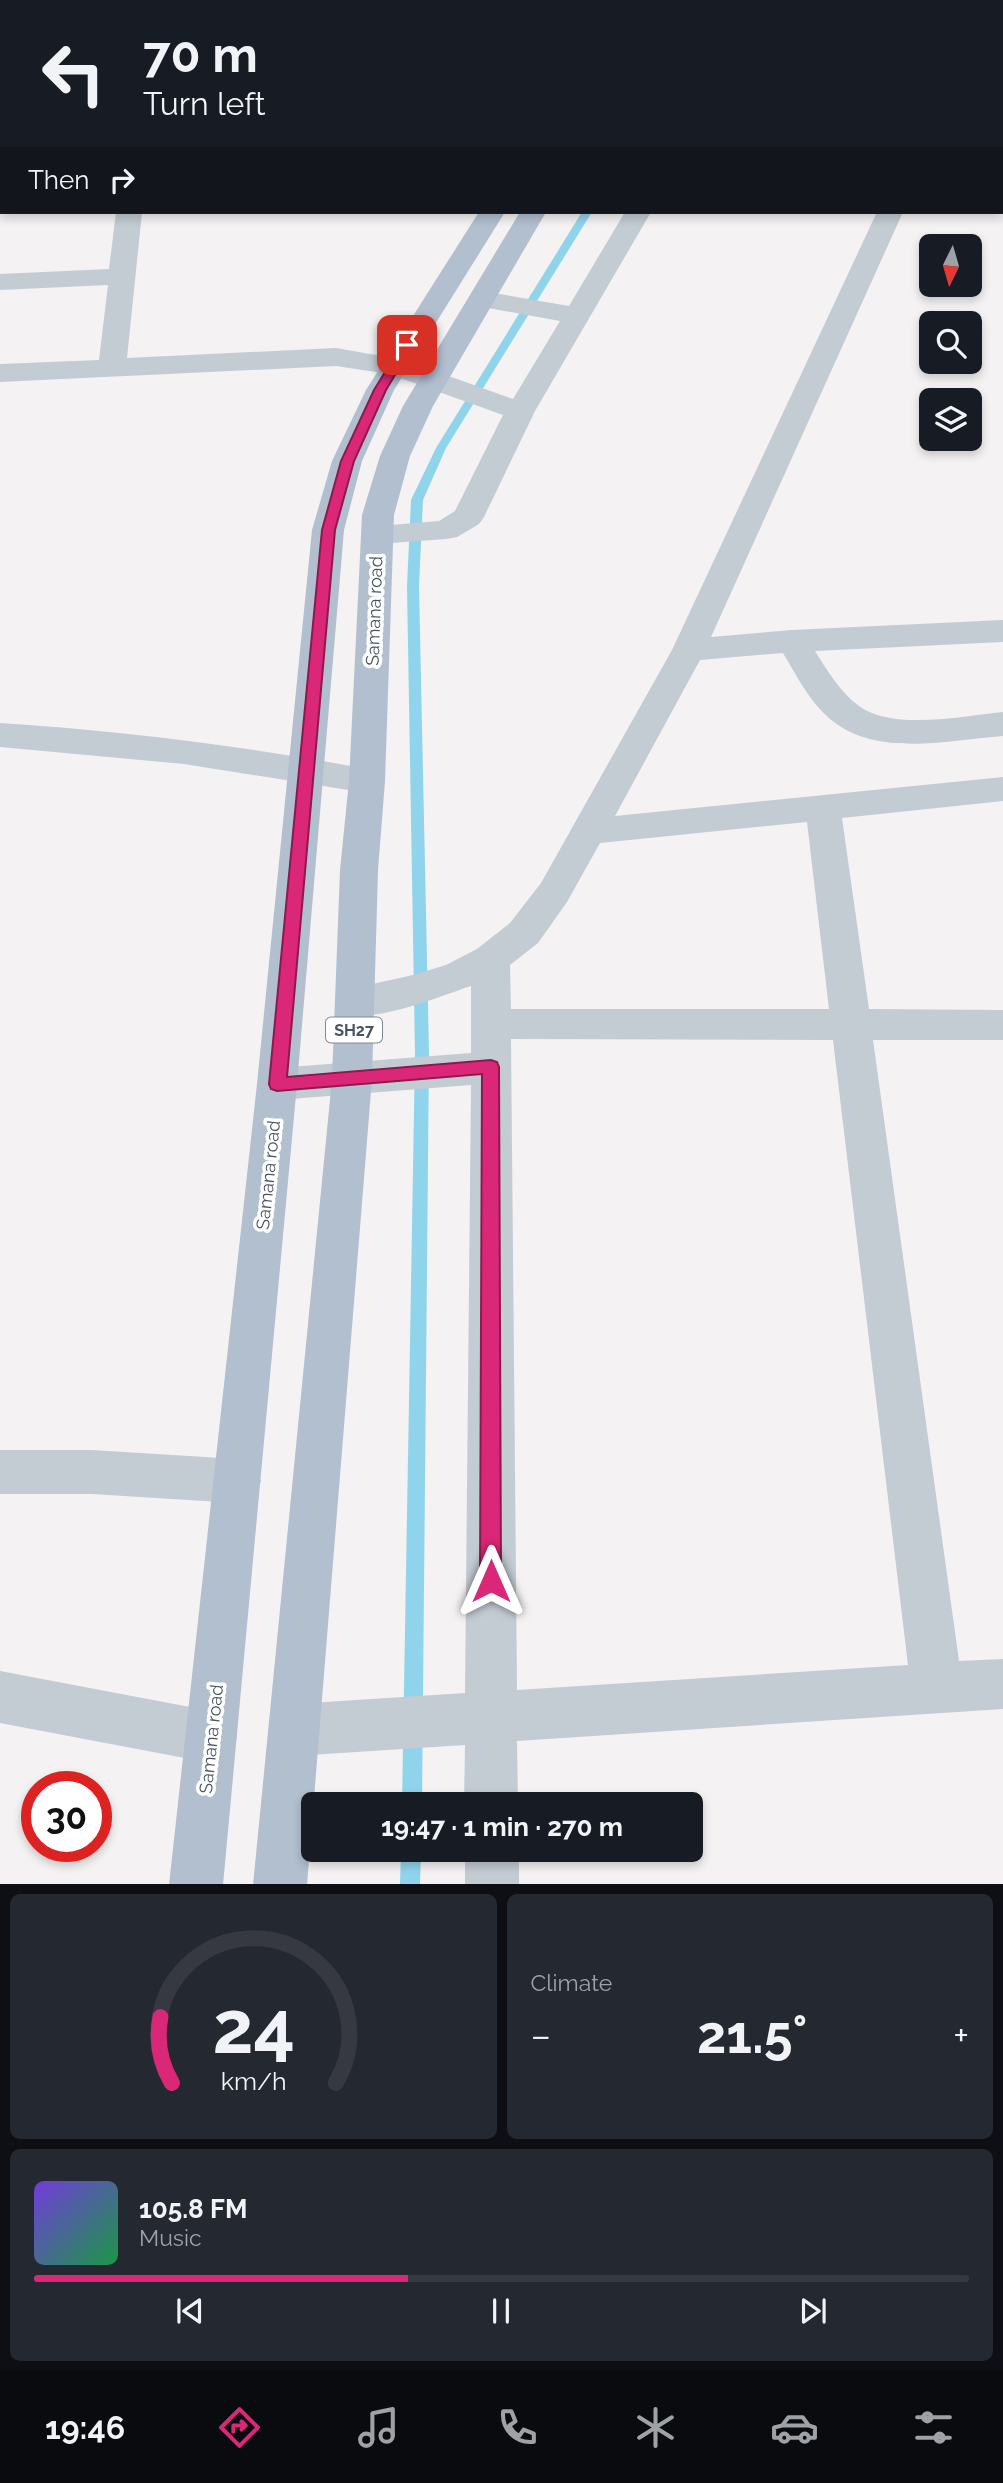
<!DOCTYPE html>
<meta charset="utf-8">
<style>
body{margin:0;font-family:Raleway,sans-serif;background:#242831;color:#f1f3f6;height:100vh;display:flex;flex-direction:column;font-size:26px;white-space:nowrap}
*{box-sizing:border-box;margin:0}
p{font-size:23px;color:#9ea1a6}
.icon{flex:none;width:38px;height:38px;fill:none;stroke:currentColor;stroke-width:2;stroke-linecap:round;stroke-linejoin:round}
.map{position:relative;height:1884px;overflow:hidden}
.panel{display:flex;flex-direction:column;gap:10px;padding:10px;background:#0d0f14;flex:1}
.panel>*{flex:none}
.hud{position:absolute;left:0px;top:0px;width:1004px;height:214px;box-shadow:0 4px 10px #0003;background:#171b24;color:#f1f3f6;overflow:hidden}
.needle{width:46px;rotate:185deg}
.buttons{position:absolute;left:919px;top:234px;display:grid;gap:14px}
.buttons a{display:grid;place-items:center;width:63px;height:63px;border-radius:10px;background:#171b24;box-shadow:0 4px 10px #0003;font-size:35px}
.speed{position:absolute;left:21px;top:1771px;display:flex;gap:14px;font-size:35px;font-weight:700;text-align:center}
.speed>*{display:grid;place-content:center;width:91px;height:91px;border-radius:50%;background:#171b24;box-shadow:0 4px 10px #0003;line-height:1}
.speed .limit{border:10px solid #d22;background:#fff;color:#111}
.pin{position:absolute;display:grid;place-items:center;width:60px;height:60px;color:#fff;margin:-30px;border-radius:14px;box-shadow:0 4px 10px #0006}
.me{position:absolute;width:77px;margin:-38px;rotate:0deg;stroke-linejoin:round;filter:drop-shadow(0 0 5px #0008)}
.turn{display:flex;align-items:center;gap:24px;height:147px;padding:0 28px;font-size:32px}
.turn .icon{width:91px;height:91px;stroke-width:2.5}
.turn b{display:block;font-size:49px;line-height:60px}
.then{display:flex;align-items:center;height:66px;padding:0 28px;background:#0003;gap:14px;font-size:26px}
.big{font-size:52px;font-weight:700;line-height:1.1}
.panel .card{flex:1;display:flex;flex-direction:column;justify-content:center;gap:10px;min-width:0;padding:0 24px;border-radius:10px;background:#242831}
.panel .dial{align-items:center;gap:0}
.dial svg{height:182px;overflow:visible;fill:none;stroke:#363941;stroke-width:7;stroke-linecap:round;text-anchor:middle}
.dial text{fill:#f1f3f6;stroke:none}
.song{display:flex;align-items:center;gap:21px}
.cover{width:84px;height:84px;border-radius:10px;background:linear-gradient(135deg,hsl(260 70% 55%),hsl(140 70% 35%))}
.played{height:7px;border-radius:4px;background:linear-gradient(90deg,#db2777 40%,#363941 40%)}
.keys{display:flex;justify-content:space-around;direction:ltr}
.heat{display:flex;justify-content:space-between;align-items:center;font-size:38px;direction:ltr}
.panel .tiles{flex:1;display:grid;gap:10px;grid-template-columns:1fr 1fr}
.card:last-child{grid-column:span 2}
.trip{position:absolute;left:301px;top:1792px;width:402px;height:70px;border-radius:10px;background:#171b24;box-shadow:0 4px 10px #0003;font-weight:700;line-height:70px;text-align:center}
.tabs{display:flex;height:112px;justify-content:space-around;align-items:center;background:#090b0e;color:#9ea1a6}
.tabs .icon{width:49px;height:49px}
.tabs .active{color:#db2777}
.tabs b{font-size:32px;color:#f1f3f6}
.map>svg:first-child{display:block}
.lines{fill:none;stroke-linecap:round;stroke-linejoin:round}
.stream{fill:#90d4eb;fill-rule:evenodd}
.street{fill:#c3cbd3;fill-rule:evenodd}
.primary{fill:#b2bfcf;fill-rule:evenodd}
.route{fill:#db2777;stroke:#8e194d;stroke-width:2}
.labels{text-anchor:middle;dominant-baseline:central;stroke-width:7;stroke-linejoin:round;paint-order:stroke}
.shield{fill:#fff;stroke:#80878f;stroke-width:2}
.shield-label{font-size:16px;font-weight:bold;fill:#49545f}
.street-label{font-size:18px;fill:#49545f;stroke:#fff}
</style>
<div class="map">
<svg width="1003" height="1885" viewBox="0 0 1003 1885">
<rect width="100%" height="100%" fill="#f4f2f2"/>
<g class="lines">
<!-- stream -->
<path class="stream" d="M719,0H727L718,2Z
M582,212H592L446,448L423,500L419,586L429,1053L422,1804H402L415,1053L407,586L411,500L436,448Z
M401,1850H421L420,1885H400Z"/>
<!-- street -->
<path class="street" d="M73,0H107L108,2H74Z
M183,0H205L182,2Z
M359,0H382L358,2Z
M757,0H779L756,2Z
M990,0H1003V8V2Z
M116,212H142L127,358L336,348L404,360L513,399L560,321L472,305L468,299L472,293L482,291L569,306L625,212H651L535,411L484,517L479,524L457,537L446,539L377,544L366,541L361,534L366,527L439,521L455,511L503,415L389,374L336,366L0,382V364L99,360L108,285L0,290V274L109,269Z
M877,212H903L711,637L792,630L1003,620V642L815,651C827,670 840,692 859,706C893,731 962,716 1003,712V736C951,740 879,757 834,722C811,705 797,676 783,653L700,660L615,816L1003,777V801L842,818L869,1009L1003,1010V1040H873L959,1661L1003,1659V1709L517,1741L518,1804H464L465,1745L294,1756L276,1748L268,1730L276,1712L294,1704L465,1693L471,1085L277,1100L263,1095L257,1084L263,1073L277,1068L471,1053V986C437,997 375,1024 341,1013L335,1002L341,991L413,975L446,965L477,949L510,923L541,883L672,650ZM807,822L829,1009H511L510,965L538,943L567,902L600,843ZM511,1039L833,1040L908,1665L517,1690Z
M0,723C123,731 245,746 367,769L380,772L385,781L380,790L367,793L184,764L0,747Z
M0,1450H92L237,1459L254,1465L261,1481L254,1497L237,1503L92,1494H0Z
M0,1671L211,1711L229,1719L237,1737L229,1755L211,1763L0,1723Z
M465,1850H519V1885H465Z"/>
<!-- primary -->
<path class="primary" d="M625,0H647L624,2Z
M662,0H684L661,2Z
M479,212H505L394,390L362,461L344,530L297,1084L223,1885H169L257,1084L312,530L332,461L366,390Z
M520,212H546L433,406L410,456L394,515L385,781L378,870L372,1079L307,1885H253L332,1079L340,870L349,781L362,515L380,456L403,406Z"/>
</g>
<!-- route -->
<path class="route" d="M407,342L413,345L386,390L354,461L335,530L287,1077L491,1060L497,1062L499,1067L501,1581L498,1588L491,1591L483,1588L480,1581L482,1074L277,1091L271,1089L269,1084L322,530L341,461L374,390L403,343Z"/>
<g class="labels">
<!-- shield labels -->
<rect class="shield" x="326" y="1017.5" width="56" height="25" rx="5"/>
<g class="shield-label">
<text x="354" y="1030">SH27</text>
</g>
<!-- street labels -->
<g class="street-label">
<text transform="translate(374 611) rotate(-88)">Samana road</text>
<text transform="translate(268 1175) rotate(-84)">Samana road</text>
<text transform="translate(211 1739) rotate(-84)">Samana road</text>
</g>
</g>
</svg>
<div class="buttons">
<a><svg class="needle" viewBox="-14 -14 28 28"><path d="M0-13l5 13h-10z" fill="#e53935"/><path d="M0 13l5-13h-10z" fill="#9ea1a6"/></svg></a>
<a><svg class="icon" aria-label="search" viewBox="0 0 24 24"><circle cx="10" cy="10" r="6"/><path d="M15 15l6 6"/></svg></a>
<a><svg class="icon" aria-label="layers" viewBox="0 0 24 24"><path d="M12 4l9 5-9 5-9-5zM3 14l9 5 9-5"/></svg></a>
</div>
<div class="speed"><div class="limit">30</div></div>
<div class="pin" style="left:407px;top:345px;background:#d93025"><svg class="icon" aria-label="arrive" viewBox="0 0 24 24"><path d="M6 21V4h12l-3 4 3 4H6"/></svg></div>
<svg class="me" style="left:491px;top:1581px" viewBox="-20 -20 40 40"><path d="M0-17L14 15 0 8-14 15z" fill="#db2777" stroke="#fff" stroke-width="4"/></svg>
<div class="trip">19:47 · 1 min · 270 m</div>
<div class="hud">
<div class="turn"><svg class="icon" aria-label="left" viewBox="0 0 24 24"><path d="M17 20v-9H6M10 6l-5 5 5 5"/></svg><div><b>70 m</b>Turn left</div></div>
<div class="then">Then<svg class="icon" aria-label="right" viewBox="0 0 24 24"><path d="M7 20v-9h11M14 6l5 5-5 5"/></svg></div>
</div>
</div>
<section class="panel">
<div class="tiles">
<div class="card dial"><svg viewBox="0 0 100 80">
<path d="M14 69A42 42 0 1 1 86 69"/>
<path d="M14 69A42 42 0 0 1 9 40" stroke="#db2777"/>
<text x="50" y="56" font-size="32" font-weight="700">24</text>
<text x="50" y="72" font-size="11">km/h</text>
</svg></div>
<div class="card"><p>Climate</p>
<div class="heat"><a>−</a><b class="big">21.5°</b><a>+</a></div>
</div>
<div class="card">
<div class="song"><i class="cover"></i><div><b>105.8 FM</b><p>Music</p></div></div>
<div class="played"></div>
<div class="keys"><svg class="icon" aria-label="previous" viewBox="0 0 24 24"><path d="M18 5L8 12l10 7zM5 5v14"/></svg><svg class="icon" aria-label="pause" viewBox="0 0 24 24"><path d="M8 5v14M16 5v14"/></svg><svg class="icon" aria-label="next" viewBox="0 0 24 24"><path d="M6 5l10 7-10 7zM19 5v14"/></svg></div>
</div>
</div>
</section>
<nav class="tabs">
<b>19:46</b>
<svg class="icon active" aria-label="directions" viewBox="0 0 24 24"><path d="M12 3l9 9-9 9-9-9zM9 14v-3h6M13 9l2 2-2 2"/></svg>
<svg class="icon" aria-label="music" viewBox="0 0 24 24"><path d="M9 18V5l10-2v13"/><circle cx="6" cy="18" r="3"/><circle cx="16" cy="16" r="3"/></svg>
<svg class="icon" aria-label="phone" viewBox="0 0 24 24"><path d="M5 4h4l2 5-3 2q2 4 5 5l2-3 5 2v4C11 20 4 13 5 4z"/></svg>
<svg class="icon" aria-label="climate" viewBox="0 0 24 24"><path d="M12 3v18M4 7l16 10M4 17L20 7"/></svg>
<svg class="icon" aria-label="car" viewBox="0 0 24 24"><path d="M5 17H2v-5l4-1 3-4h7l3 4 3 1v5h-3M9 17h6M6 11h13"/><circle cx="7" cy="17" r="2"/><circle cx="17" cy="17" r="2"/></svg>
<svg class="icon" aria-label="filters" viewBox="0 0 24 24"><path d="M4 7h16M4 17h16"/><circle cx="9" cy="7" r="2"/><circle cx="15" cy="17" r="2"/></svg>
</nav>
